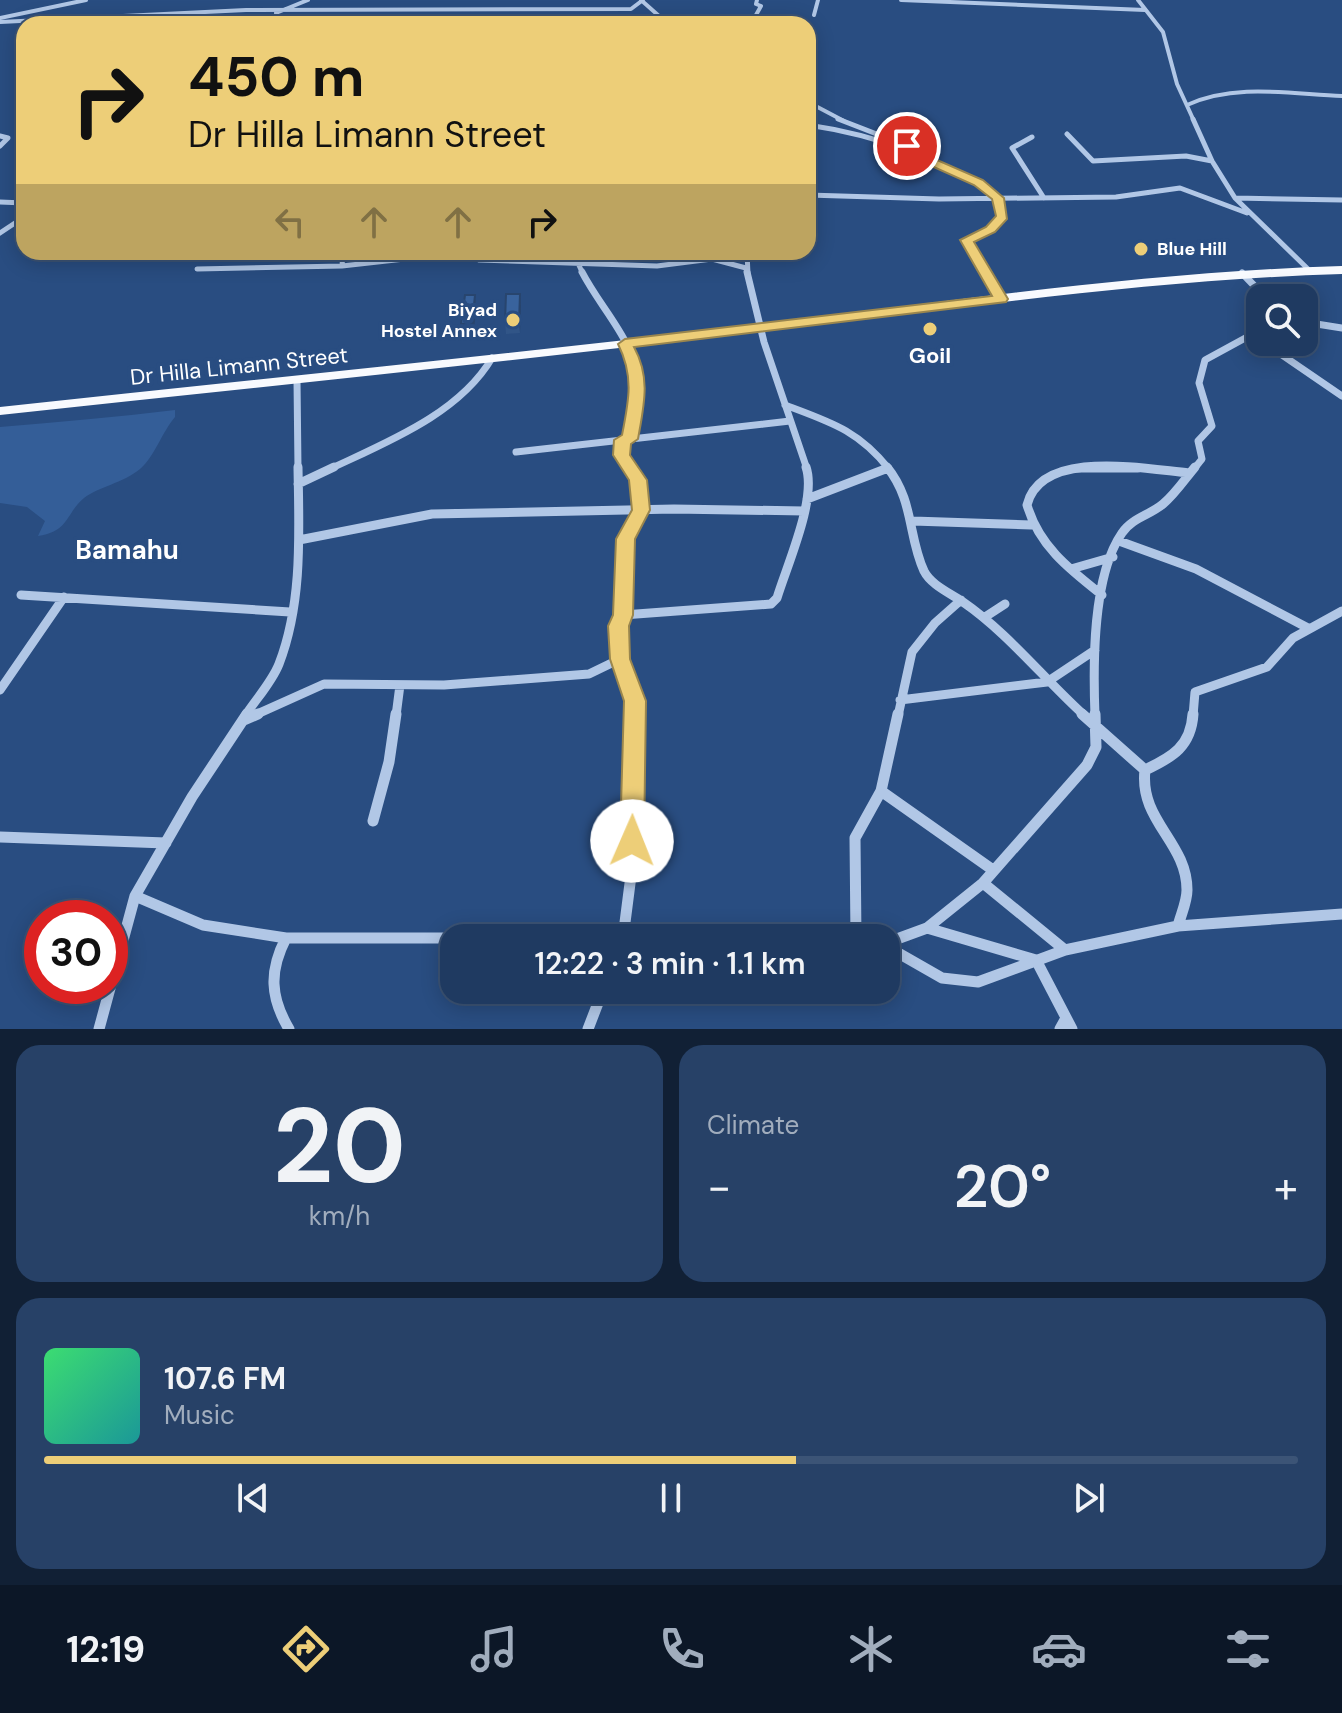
<!DOCTYPE html>
<meta charset="utf-8">
<style>
body{margin:0;font-family:"DM Sans",sans-serif;background:#274167;color:#f1f3f6;height:100vh;display:flex;flex-direction:column;font-size:30px;white-space:nowrap}
*{box-sizing:border-box;margin:0}
p{font-size:26px;color:#a1adbd}
.icon{flex:none;width:44px;height:44px;fill:none;stroke:currentColor;stroke-width:2;stroke-linecap:round;stroke-linejoin:round}
.map{position:relative;height:1029px;overflow:hidden}
.panel{display:flex;flex-direction:column;gap:16px;padding:16px;background:#112035;flex:1}
.panel>*{flex:none}
.guide{position:absolute;left:16px;top:16px;width:800px;height:244px;border-radius:24px;box-shadow:0 4px 20px #0003,0 0 0 2px #3c5476;background:#edce78;color:#111;overflow:hidden}
.fabs{position:absolute;left:1246px;top:284px;display:grid;gap:16px}
.fabs a{display:grid;place-items:center;width:72px;height:72px;border-radius:16px;background:#1f3a61;box-shadow:0 4px 20px #0003,0 0 0 2px #3c5476;font-size:40px}
.speed{position:absolute;left:24px;top:900px;display:flex;gap:16px;font-size:40px;font-weight:700;text-align:center}
.speed>*{display:grid;place-content:center;width:104px;height:104px;border-radius:50%;background:#1f3a61;box-shadow:0 4px 20px #0003,0 0 0 2px #3c5476;line-height:1}
.speed .limit{border:12px solid #d22;background:#fff;color:#111}
.pin{position:absolute;display:grid;place-items:center;width:68px;height:68px;color:#fff;margin:-34px;border:4px solid #fff;border-radius:50%;box-shadow:0 2px 8px #0007}
.me{position:absolute;width:88px;margin:-44px;rotate:1deg;stroke-linejoin:round;filter:drop-shadow(0 0 6px #0008)}
.turn{display:flex;align-items:center;gap:28px;height:168px;padding:0 40px;font-size:36px}
.turn .icon{width:104px;height:104px;stroke-width:2.5}
.turn b{display:block;font-size:56px;line-height:68px}
.lanes{display:flex;align-items:center;height:76px;padding:0 40px;background:#0003;justify-content:center;gap:40px;direction:ltr}
.lanes .off{opacity:.35}
.big{font-size:60px;font-weight:600;line-height:1.1}
.panel .widget{flex:1;display:flex;flex-direction:column;justify-content:center;gap:12px;min-width:0;padding:0 28px;border-radius:24px;background:#274167}
.panel .dial{align-items:center;gap:0}
.dial b{font-size:104px;line-height:1}
.song{display:flex;align-items:center;gap:24px}
.cover{width:96px;height:96px;border-radius:12px;background:linear-gradient(135deg,hsl(140 70% 55%),hsl(180 70% 35%))}
.played{height:8px;border-radius:4px;background:linear-gradient(90deg,#edce78 60%,#3c5476 60%)}
.keys{display:flex;justify-content:space-around;direction:ltr}
.heat{display:flex;justify-content:space-between;align-items:center;font-size:44px;direction:ltr}
.panel .tiles{flex:1;display:grid;gap:16px;grid-template-columns:1fr 1fr}
.widget:last-child{grid-column:span 2}
.trip{position:absolute;left:440px;top:924px;width:460px;height:80px;border-radius:24px;background:#1f3a61;box-shadow:0 4px 20px #0003,0 0 0 2px #3c5476;font-weight:600;line-height:80px;text-align:center}
.menu{display:flex;height:128px;justify-content:space-around;align-items:center;background:#0c1727;color:#a1adbd}
.menu .icon{width:56px;height:56px}
.menu .active{color:#edce78}
.menu b{font-size:36px;color:#f1f3f6}
.map>svg:first-child{display:block}
.green{fill:#345e98}
.lines{fill:none;stroke-linecap:round;stroke-linejoin:round}
.minor-far4{stroke:#b1c7e6;stroke-width:4}
.minor-far3{stroke:#b1c7e6;stroke-width:5}
.minor-far2{stroke:#b1c7e6;stroke-width:7}
.minor-far1{stroke:#b1c7e6;stroke-width:9}
.minor{stroke:#b1c7e6;stroke-width:11}
.trunk{fill:#f8fafe;fill-rule:evenodd}
.wall{fill:#315587}
.shaded-wall{fill:#28456e}
.building{fill:#39639d;stroke:#28456e;stroke-width:2}
.route{fill:#edce78;stroke:#9a864e;stroke-width:2}
.poi-dot{fill:#edce78;stroke:#294d81;stroke-width:3}
.labels{text-anchor:middle;dominant-baseline:central;stroke-width:8;stroke-linejoin:round;paint-order:stroke}
.far-poi-label{font-size:18px;font-weight:bold;fill:#fff;stroke:#294d81;text-anchor:start}
.poi-label{font-size:22px;font-weight:bold;fill:#fff;stroke:#294d81}
.street-label{font-size:22px;fill:#fff;stroke:#294d81}
.quarter-label{font-size:26px;font-weight:bold;fill:#fff;stroke:#294d81}
</style>
<div class="map">
<svg width="1342" height="1029" viewBox="0 0 1342 1029">
<rect width="100%" height="100%" fill="#294d81"/>
<!-- green -->
<path class="green" d="M175,410V417C162,432 155,456 140,469C123,483 98,487 84,498C65,514 70,531 38,536L45,521L27,507L0,503V427C59,422 117,417 175,410Z"/>
<g class="lines">
<!-- minor-far4 -->
<path class="minor-far4" d="M641,0L668,24
M901,0L1145,10
M1138,0L1163,32L1177,84L1194,121
M814,15L818,0
M0,18L86,0
M0,22L246,10L631,9L643,0
M279,24L276,13L308,0
M751,24L761,6L756,4L757,0
M808,102L844,121
M1187,105C1235,83 1291,94 1342,96"/>
<!-- minor-far3 -->
<path class="minor-far3" d="M838,119L887,138
M1193,119L1212,161L1235,198L1309,270
M808,125C877,135 941,158 998,198L1002,217L990,229L966,240L986,274
M1067,134L1093,161L1186,156L1212,161
M0,136L8,138L0,146
M1032,137L1012,148L1044,198
M808,195L939,199L1116,197L1180,188L1247,213
M1235,198L1342,200
M0,202L24,203
M0,233L24,217
M472,252L471,256L479,260L657,266L712,259L746,268
M747,252L748,274
M577,261L583,274
M342,266L343,252
M197,269L342,266L467,252"/>
<!-- minor-far2 -->
<path class="minor-far2" d="M582,272C602,311 638,343 639,390C639,406 633,423 630,439
M747,272L764,342L807,469
M985,272L1001,299
M1242,273L1266,298
M1304,322L1342,328
M1263,342L1342,396
M297,380L298,469
M785,405C830,422 858,430 889,469
M623,440V460L628,469
M516,452L790,421
M330,469C387,442 459,414 492,358
M1076,469H1138
M1194,469L1202,459L1198,441L1212,426L1199,383L1205,360L1260,330"/>
<!-- minor-far1 -->
<path class="minor-far1" d="M887,467C914,500 908,537 924,571C931,585 950,593 963,602C1008,633 1044,679 1085,716
M298,484L334,467
M807,499L888,468
M913,521L1031,525
M299,540L432,514L674,509L804,511
M1119,541L1196,569L1308,628
M1071,569L1113,557
M21,595L290,612
M1102,595C1069,569 1039,546 1027,505C1041,448 1145,469 1189,473
M623,615C624,591 623,567 626,544C630,506 657,514 627,467
M985,617L1005,604
M0,690L64,597
M900,700L1047,682L1095,650
M245,716C256,699 272,682 279,664C303,602 299,531 298,467
M253,716L324,684L444,685L589,674L620,659
M396,716L400,685
M635,716C635,681 610,651 623,615L771,604L777,598C787,565 817,499 806,467
M898,716L912,652L935,623L961,600
M1095,716C1093,665 1092,576 1122,533C1132,518 1150,515 1163,504C1175,494 1185,479 1195,467
M1193,716L1195,692L1267,667L1293,638L1342,611"/>
<!-- minor -->
<path class="minor" d="M1082,714L1145,770
M244,720L258,714
M881,791L993,870
M373,821L389,762L396,714
M0,837L166,843
M983,883L1065,950
M135,896L203,925L286,938H537
M1178,926C1181,914 1187,902 1187,890C1187,842 1139,821 1145,770C1173,757 1191,746 1193,714
M927,928L1036,960L1072,1029
M286,938C269,971 270,997 289,1029
M596,938L625,933L677,938
M623,938L633,860L635,714
M856,938L855,838L881,791L898,714
M886,943L927,928L983,883L1087,765L1096,747L1095,714
M886,946L942,978L978,982L1065,950L1178,926L1342,914
M99,1029L135,896L192,797L247,714
M588,1029L603,990
M1060,1029L1066,1018"/>
<!-- trunk -->
<path class="trunk" d="M1342,266V274C1143,280 946,310 748,333C499,363 250,388 0,415V407C250,380 499,355 748,326C946,302 1143,272 1342,266Z"/>
</g>
<!-- wall -->
<path class="wall" d="M520,294V333L506,334L505,322Z
M475,295L476,307L474,335L463,336L461,324Z"/>
<!-- shaded-wall -->
<path class="shaded-wall" d="M520,294L521,306L520,333L519,322Z
M475,295L476,307L474,335L472,323Z"/>
<!-- building -->
<path class="building" d="M506,294H520L519,322H505Z
M465,295H475L472,323L461,324Z"/>
<!-- route -->
<path class="route" d="M907,143L935,153L937,160L983,180L1004,198L1007,219L995,232L974,242L1008,299L1006,302L634,347C651,378 644,405 638,439L631,444L630,455L647,480L650,510L635,539L633,615L629,626L630,659L646,701L644,841L640,848L632,851L623,848L620,841L624,701L610,659L608,626L613,615L616,539L632,510L629,480L613,455L614,440L622,435C629,400 634,376 618,344L625,339L992,296L960,240L986,227L996,216L992,199L974,185L927,164L925,157L903,149Z"/>
<!-- markers -->
<g class="poi-dot">
<circle cx="1141" cy="249" r="8"/>
<circle cx="513" cy="320" r="8"/>
<circle cx="930" cy="329" r="8"/>
</g>
<g class="labels">
<!-- far-poi labels -->
<g class="far-poi-label">
<text x="1157" y="249">Blue Hill</text>
<text x="497" y="310" text-anchor="end">Biyad<tspan x="497" dy="21">Hostel Annex</tspan></text>
</g>
<!-- poi labels -->
<g class="poi-label">
<text x="930" y="355">Goil</text>
</g>
<!-- street labels -->
<g class="street-label">
<text transform="translate(239 366) rotate(-6)">Dr Hilla Limann Street</text>
</g>
<!-- quarter labels -->
<g class="quarter-label">
<text x="127" y="550">Bamahu</text>
</g>
</g>
</svg>
<div class="fabs">
<a><svg class="icon" aria-label="search" viewBox="0 0 24 24"><circle cx="10" cy="10" r="6"/><path d="M15 15l6 6"/></svg></a>
</div>
<div class="speed"><div class="limit">30</div></div>
<div class="pin" style="left:907px;top:146px;background:#d93025"><svg class="icon" aria-label="arrive" viewBox="0 0 24 24"><path d="M6 21V4h12l-3 4 3 4H6"/></svg></div>
<svg class="me" style="left:632px;top:841px" viewBox="-20 -20 40 40"><circle r="19" fill="#fff"/><path d="M0-13L10 11 0 6-10 11z" fill="#edce78"/></svg>
<div class="trip">12:22 · 3 min · 1.1 km</div>
<div class="guide">
<div class="turn"><svg class="icon" aria-label="right" viewBox="0 0 24 24"><path d="M7 20v-9h11M14 6l5 5-5 5"/></svg><div><b>450 m</b>Dr Hilla Limann Street</div></div>
<div class="lanes"><svg class="icon off" aria-label="left" viewBox="0 0 24 24"><path d="M17 20v-9H6M10 6l-5 5 5 5"/></svg><svg class="icon off" aria-label="ahead" viewBox="0 0 24 24"><path d="M12 20V5M6 11l6-6 6 6"/></svg><svg class="icon off" aria-label="ahead" viewBox="0 0 24 24"><path d="M12 20V5M6 11l6-6 6 6"/></svg><svg class="icon" aria-label="right" viewBox="0 0 24 24"><path d="M7 20v-9h11M14 6l5 5-5 5"/></svg></div>
</div>
</div>
<section class="panel">
<div class="tiles">
<div class="widget dial"><b>20</b><p>km/h</p></div>
<div class="widget"><p>Climate</p>
<div class="heat"><a>−</a><b class="big">20°</b><a>+</a></div>
</div>
<div class="widget">
<div class="song"><i class="cover"></i><div><b>107.6 FM</b><p>Music</p></div></div>
<div class="played"></div>
<div class="keys"><svg class="icon" aria-label="previous" viewBox="0 0 24 24"><path d="M18 5L8 12l10 7zM5 5v14"/></svg><svg class="icon" aria-label="pause" viewBox="0 0 24 24"><path d="M8 5v14M16 5v14"/></svg><svg class="icon" aria-label="next" viewBox="0 0 24 24"><path d="M6 5l10 7-10 7zM19 5v14"/></svg></div>
</div>
</div>
</section>
<nav class="menu">
<b>12:19</b>
<svg class="icon active" aria-label="directions" viewBox="0 0 24 24"><path d="M12 3l9 9-9 9-9-9zM9 14v-3h6M13 9l2 2-2 2"/></svg>
<svg class="icon" aria-label="music" viewBox="0 0 24 24"><path d="M9 18V5l10-2v13"/><circle cx="6" cy="18" r="3"/><circle cx="16" cy="16" r="3"/></svg>
<svg class="icon" aria-label="phone" viewBox="0 0 24 24"><path d="M5 4h4l2 5-3 2q2 4 5 5l2-3 5 2v4C11 20 4 13 5 4z"/></svg>
<svg class="icon" aria-label="climate" viewBox="0 0 24 24"><path d="M12 3v18M4 7l16 10M4 17L20 7"/></svg>
<svg class="icon" aria-label="car" viewBox="0 0 24 24"><path d="M5 17H2v-5l4-1 3-4h7l3 4 3 1v5h-3M9 17h6M6 11h13"/><circle cx="7" cy="17" r="2"/><circle cx="17" cy="17" r="2"/></svg>
<svg class="icon" aria-label="filters" viewBox="0 0 24 24"><path d="M4 7h16M4 17h16"/><circle cx="9" cy="7" r="2"/><circle cx="15" cy="17" r="2"/></svg>
</nav>
